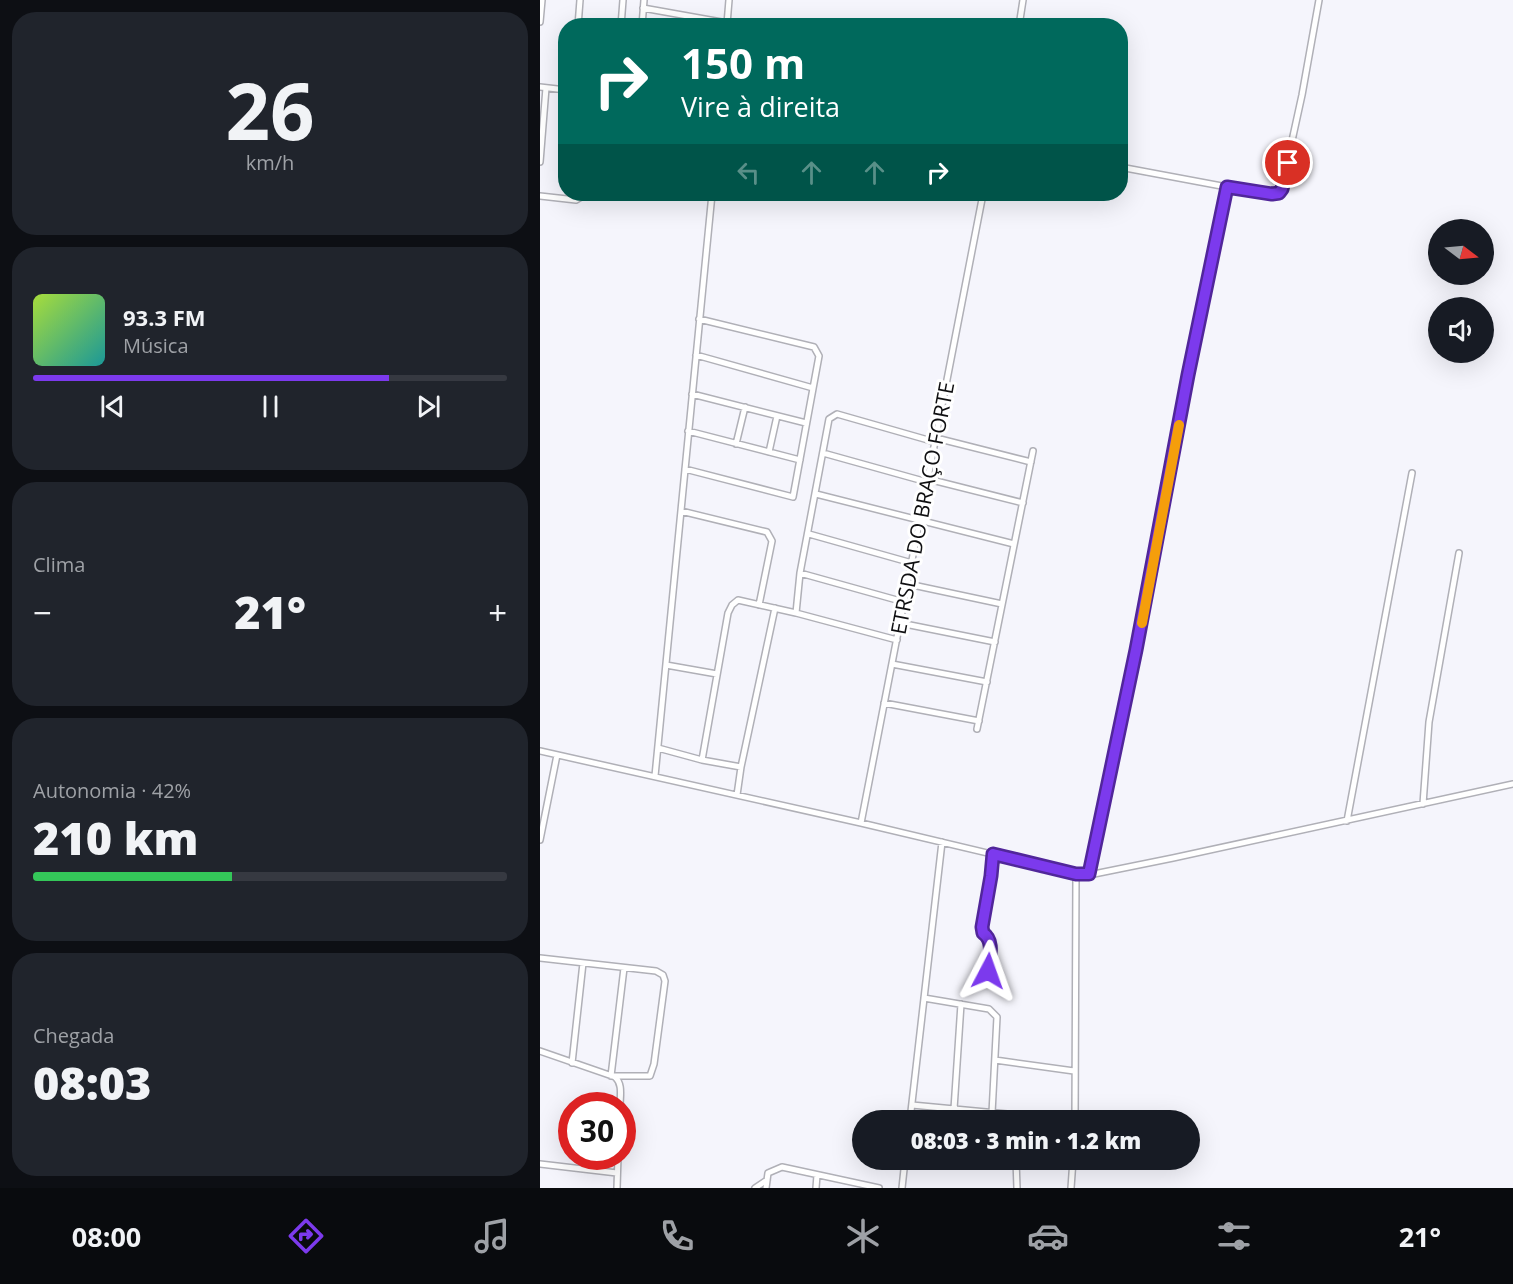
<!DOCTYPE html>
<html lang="pt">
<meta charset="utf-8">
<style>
body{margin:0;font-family:"Open Sans",sans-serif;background:#20242c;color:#f1f3f6;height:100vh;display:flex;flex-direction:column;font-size:22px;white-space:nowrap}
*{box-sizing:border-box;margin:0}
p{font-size:20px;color:#9ea1a6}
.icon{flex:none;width:33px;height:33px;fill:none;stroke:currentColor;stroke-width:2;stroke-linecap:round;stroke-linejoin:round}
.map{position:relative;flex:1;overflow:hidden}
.panel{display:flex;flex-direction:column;gap:12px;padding:12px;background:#0d0f14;width:540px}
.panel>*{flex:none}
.top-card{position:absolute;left:18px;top:18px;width:570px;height:183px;border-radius:24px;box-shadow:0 6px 24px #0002;background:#00695c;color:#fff;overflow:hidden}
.needle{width:39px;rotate:106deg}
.buttons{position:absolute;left:888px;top:219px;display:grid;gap:12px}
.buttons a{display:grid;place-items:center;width:66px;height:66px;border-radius:50%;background:#171b24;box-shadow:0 6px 24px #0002;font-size:30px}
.speed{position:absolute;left:18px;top:1092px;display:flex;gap:12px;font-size:30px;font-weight:700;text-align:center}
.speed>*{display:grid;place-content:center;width:78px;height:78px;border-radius:50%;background:#171b24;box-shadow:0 6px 24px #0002;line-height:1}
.speed .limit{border:9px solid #d22;background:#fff;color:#111}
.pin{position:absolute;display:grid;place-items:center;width:51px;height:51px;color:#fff;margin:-26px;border:3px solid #fff;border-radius:50%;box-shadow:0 2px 6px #0007}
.me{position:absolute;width:66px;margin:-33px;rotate:4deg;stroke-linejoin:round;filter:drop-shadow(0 0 4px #0008)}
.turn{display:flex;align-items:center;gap:21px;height:126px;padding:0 24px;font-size:27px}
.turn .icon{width:78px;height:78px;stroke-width:2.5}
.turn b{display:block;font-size:42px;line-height:51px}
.lanes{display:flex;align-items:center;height:57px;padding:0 24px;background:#0003;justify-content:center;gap:30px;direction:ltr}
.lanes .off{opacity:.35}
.big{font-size:45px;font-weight:800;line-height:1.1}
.panel .tile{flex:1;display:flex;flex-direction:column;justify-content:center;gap:9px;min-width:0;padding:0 21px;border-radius:24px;background:#20242c}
.panel .dial{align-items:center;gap:0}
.dial b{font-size:78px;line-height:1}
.song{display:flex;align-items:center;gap:18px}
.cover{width:72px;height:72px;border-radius:9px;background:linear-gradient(135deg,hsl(80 70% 55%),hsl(180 70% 35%))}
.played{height:6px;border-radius:3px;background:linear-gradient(90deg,#7c3aed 75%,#363941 75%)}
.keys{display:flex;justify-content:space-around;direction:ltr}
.heat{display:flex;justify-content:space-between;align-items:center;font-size:33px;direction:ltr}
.charge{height:9px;border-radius:4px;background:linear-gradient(90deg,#34c759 42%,#363941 0)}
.trip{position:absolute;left:312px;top:1110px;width:348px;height:60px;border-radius:30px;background:#171b24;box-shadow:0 6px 24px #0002;font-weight:800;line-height:60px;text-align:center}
.tab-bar{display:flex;height:96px;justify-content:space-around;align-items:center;background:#090b0e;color:#9ea1a6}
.tab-bar .icon{width:42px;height:42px}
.tab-bar .on{color:#7c3aed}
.tab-bar b{font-size:27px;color:#f1f3f6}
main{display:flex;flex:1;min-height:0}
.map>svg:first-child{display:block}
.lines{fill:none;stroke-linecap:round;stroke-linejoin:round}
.minor-casing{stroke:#b0b0b7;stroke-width:8}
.minor{stroke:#fff;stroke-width:5}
.route-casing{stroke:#51269a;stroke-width:15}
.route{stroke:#7c3aed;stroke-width:10}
.slow{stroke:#f59e0b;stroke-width:10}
.labels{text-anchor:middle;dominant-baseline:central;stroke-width:6;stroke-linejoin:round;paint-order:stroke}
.street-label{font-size:21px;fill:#0f0f11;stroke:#fff}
</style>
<main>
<section class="panel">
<div class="tile dial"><b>26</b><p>km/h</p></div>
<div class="tile">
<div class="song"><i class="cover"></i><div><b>93.3 FM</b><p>Música</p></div></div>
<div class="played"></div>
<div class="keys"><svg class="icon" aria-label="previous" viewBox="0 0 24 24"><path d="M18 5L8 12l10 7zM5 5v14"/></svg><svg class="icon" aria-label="pause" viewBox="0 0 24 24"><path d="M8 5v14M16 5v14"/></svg><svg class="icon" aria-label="next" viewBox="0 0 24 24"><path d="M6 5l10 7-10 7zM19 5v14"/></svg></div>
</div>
<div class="tile"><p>Clima</p>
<div class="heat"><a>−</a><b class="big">21°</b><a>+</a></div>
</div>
<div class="tile"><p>Autonomia · 42%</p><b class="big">210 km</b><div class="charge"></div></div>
<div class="tile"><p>Chegada</p><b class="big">08:03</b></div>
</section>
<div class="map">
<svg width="973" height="1188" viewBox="0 0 973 1188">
<rect width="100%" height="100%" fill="#f5f5fc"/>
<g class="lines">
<defs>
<path id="minor" d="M103,8L187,23
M0,22L2,0
M187,24L189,0
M38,26L40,0
M81,26L83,0
M102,26L104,0
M479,26L483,0
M0,87L26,90
M0,162L6,88
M580,167L687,187
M0,196L36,200L41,197L42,194
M156,355L273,388
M152,394L266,423
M148,431L260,460
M396,438L491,462
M196,444L205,407
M229,452L237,416
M283,453L387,482
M145,469L253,497L279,356L274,347L159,319
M388,479L483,503
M276,494L474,544
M141,511L227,532L232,541L219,605
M269,534L372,563
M260,573L364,602
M368,584L462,604
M360,623L455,642
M357,640L256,613L260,573L289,419L297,414L395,442
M352,664L447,682
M126,665L177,674
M344,703L439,721
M437,729L493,451
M118,748L162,760L201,767
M0,751L321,823L536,874H554L633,858L973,784
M162,760L188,613L192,605L198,600L256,613
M115,776L172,194
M197,795L201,767L235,608
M883,804L889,722L919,553
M807,821L872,473
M321,823L443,194
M0,840L17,755
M549,874L592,671L648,375L687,187L732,194L741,191L762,95L779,0
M0,958L116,971L123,975L125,981L114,1064L110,1076H71L84,968
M448,971L450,943L442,927L453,854
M384,998L449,1009L457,1017L452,1113
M0,1051L75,1077C83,1084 80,1096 80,1106
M455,1060L534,1071
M32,1063L43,963
M372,1105L529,1120
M414,1109L421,1004
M370,1120L402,842
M535,1120L536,874
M476,1160L477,1188
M0,1164L77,1173
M77,1188L78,1156
M215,1188L227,1180
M226,1188L228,1173L242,1167L339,1188
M276,1188L277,1175
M362,1188L365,1160
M531,1188L533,1160"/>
</defs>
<!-- minor casing -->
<use href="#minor" class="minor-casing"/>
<!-- minor -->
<use href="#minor" class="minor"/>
</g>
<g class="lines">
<defs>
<path id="route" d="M448,971C449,958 455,941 443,933L442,927L451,876L453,854L536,874H549L596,650L648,375L687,187L732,194L739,193L742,189L748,163"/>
</defs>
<!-- route casing -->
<use href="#route" class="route-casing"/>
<!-- route -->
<use href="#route" class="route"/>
<!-- slow -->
<path class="slow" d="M602,623L639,425"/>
</g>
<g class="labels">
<!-- street labels -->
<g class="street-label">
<text transform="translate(382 508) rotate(-79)">ETRSDA DO BRAÇO FORTE</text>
</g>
</g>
</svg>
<div class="buttons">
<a><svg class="needle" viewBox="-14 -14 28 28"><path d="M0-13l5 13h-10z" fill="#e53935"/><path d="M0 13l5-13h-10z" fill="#9ea1a6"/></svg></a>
<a><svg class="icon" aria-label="sound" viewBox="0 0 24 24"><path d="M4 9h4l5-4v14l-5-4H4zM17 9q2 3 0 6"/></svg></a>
</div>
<div class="speed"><div class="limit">30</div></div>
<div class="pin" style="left:748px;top:163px;background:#d93025"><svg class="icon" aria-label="arrive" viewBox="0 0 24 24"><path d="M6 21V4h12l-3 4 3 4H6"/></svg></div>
<svg class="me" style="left:448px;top:971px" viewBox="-20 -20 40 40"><path d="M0-17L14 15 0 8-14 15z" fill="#7c3aed" stroke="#fff" stroke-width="4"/></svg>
<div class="trip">08:03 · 3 min · 1.2 km</div>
<div class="top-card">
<div class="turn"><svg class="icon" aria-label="right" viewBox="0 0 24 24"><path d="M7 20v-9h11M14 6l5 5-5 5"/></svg><div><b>150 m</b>Vire à direita</div></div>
<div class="lanes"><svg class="icon off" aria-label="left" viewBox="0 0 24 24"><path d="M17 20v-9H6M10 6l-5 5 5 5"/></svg><svg class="icon off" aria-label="ahead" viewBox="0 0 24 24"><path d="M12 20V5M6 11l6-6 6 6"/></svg><svg class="icon off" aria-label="ahead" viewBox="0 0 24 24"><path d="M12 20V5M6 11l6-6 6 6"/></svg><svg class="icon" aria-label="right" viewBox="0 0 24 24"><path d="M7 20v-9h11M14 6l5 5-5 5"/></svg></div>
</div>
</div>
</main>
<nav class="tab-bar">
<b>08:00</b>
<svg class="icon on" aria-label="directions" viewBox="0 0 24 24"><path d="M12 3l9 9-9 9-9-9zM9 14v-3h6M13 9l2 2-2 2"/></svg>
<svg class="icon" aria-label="music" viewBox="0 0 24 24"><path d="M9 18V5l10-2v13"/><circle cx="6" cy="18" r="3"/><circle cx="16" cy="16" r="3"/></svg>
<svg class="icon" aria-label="phone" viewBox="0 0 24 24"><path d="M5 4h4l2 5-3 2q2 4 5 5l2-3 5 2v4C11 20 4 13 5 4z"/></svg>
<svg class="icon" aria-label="climate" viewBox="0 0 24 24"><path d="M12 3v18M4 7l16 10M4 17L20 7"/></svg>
<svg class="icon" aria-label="car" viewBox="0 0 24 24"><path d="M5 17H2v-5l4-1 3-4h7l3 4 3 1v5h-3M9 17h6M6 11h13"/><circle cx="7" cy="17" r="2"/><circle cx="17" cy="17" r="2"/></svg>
<svg class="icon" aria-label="filters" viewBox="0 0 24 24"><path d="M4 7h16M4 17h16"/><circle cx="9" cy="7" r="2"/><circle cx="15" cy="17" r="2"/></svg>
<b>21°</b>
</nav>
